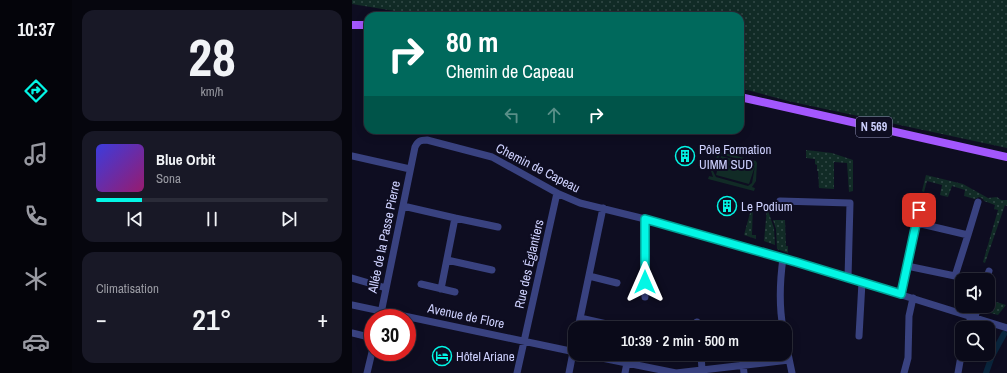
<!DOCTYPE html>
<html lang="fr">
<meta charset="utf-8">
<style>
body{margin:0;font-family:"Archivo Narrow",sans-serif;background:#181826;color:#f1f3f6;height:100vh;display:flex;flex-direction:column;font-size:15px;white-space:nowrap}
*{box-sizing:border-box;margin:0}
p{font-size:13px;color:#999aa2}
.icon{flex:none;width:22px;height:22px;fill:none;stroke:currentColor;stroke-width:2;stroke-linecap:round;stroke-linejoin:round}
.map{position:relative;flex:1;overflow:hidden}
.side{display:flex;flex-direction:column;gap:10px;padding:10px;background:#06060e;width:280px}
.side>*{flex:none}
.banner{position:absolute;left:12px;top:12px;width:380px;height:122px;border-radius:12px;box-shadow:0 2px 10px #0003,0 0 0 1px #2a2b38;background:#00695c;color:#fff;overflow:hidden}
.tools{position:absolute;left:603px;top:273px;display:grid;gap:8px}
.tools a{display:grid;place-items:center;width:40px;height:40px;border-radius:8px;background:#0a0a19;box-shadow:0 2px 10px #0003,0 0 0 1px #2a2b38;font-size:20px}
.speed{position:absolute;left:12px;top:309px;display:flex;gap:8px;font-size:20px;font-weight:700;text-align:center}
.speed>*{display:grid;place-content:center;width:52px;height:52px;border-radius:50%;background:#0a0a19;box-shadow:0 2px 10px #0003,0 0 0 1px #2a2b38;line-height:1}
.speed .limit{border:6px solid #d22;background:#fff;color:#111}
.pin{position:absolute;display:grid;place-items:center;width:34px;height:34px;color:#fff;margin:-17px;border-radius:8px;box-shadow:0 2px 6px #0006}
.me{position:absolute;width:44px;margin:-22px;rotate:0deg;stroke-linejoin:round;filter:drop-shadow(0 0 3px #0008)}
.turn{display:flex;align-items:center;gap:14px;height:84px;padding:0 16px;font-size:18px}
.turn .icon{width:52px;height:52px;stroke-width:2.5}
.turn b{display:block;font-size:28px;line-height:34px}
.lanes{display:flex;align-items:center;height:38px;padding:0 16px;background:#0003;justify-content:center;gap:20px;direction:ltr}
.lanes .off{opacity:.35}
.big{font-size:30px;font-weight:600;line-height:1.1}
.side .widget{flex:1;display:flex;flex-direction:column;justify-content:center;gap:6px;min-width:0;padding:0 14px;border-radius:12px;background:#181826}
.side .dial{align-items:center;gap:0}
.dial b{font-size:52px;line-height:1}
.song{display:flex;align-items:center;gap:12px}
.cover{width:48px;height:48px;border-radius:6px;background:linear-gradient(135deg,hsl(240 70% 55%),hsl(320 70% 35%))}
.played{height:4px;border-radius:2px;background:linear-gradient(90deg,#03f6e5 20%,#2a2b38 20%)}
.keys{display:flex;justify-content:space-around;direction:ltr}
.heat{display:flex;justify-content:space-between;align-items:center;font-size:22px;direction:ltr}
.trip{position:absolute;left:216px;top:321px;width:224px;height:40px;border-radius:12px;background:#0a0a19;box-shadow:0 2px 10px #0003,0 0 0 1px #2a2b38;font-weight:600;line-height:40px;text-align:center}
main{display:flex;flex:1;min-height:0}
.tabs{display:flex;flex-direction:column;width:72px;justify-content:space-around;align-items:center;background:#04040a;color:#999aa2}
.tabs .icon{width:28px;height:28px}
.tabs .active{color:#03f6e5}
.tabs b{font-size:18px;color:#f1f3f6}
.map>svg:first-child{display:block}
.grass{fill:url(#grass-dots)}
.green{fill:#112b26;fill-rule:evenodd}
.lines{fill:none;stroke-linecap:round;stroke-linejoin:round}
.canal{stroke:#0a263e;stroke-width:6}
.minor{stroke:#394280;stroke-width:7}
.major{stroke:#a357fd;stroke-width:8}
.route-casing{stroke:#02a095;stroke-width:10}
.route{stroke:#03f6e5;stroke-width:7}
.labels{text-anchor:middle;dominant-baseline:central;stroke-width:4;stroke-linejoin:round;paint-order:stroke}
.shield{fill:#0e0d21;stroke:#9496bc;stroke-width:1}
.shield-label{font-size:12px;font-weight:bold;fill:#ced1fe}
.poi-label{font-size:13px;fill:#ced1fe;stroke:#0e0d21;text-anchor:start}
.street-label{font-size:13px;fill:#ced1fe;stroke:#0e0d21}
</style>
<main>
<nav class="tabs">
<b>10:37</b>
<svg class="icon active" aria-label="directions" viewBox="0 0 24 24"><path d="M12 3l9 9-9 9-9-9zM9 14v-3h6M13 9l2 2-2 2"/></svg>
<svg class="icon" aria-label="music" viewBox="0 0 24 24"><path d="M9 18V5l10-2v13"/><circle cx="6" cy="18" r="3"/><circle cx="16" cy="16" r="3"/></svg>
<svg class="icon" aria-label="phone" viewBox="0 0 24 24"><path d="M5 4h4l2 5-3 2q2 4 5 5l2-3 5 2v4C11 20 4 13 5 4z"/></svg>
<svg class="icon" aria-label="climate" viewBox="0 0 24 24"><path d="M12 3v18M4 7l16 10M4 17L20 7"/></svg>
<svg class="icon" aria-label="car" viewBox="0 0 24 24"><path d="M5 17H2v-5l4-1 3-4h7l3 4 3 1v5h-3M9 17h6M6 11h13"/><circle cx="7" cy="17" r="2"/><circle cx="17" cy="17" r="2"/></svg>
</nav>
<section class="side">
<div class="widget dial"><b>28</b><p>km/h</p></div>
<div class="widget">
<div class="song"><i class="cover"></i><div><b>Blue Orbit</b><p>Sona</p></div></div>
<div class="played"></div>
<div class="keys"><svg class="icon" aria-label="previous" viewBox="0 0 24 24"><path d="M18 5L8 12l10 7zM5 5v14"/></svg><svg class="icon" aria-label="pause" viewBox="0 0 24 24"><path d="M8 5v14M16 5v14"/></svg><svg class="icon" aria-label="next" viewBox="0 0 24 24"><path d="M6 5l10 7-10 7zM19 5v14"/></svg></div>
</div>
<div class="widget"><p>Climatisation</p>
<div class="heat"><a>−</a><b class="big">21°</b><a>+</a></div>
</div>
</section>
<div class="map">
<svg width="655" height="373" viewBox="0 0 655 373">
<defs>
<pattern id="grass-dots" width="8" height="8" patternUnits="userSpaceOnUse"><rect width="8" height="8" fill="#112b26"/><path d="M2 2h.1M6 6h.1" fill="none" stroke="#324947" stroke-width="1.8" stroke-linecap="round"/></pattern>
</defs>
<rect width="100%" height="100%" fill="#0e0d21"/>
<!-- grass -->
<path class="grass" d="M0,0H655V148L436,101L388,88V16H73L0,4Z
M454,150L480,153L501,160V191L497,192L495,163L482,162V189L467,188L466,171H465V165L463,164V159L454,158Z
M574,175L611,184L636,198L645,197L649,200H655V206L653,205L633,263L631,262L646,210L642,209L643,205L632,201L631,199L627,197L623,199L612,196L613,190L600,186L596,197L588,195L590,185L575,181L572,192L570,191Z
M401,202L400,235H404V239L392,235Z
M415,208L422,228L423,245L412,241Z
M421,220H433L434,246H436V253L425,249L424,229Z
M638,300L654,305L646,315L635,312Z"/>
<!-- green -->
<path class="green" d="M369,152L404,161L405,163L404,181L400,187L403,188L402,191L356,179L357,176L361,177L359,171L366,154ZM368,154L399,162L403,165L369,156L364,175L397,184L403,166L400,183L396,186L364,177L361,171Z"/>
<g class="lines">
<!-- canal -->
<path class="canal" d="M634,373L640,356L652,334"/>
<!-- minor -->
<path class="minor" d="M0,156L58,169
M428,201L498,203L496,278
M51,206L103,218L89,289
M103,218L146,227
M293,219V297
M616,235L626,202
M431,258C428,280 427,306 431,328
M95,260L140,270
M555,266L603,276L616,235L565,223
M237,276L265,283
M0,278L34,288
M634,280L637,271
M69,284L103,292
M549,294L567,211
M0,305L223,352
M623,317L626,306
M28,318L63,147C66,141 68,140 75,140L140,157L207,194L228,203L293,219L444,262L655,328
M228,318L268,327
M345,322L346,328
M386,327V328
M226,328L251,208
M616,328L619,316
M0,333L21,338
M507,336L510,282
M433,339L440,373
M230,354L324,373
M349,354L350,370
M390,354L392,373
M15,373L21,348
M165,373L205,193
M217,373L223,342
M273,373L275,363
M324,373L437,360
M552,373L556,358L557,316L561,298
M606,373L610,350"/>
<!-- major -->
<path class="major" d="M0,25H16
M388,97L655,157"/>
</g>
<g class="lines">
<defs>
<path id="route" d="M293,282V219L444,262L549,294L567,210"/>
</defs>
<!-- route casing -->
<use href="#route" class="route-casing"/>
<!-- route -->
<use href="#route" class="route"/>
</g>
<!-- icons -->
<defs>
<symbol id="building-ring" viewBox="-11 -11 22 22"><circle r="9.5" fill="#0e0d21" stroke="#03f6e5" stroke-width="1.5"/><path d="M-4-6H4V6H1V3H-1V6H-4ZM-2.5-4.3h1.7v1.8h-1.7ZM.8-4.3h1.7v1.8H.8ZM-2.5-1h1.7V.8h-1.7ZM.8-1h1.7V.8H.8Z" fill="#03f6e5"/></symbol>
<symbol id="hotel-ring" viewBox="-11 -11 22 22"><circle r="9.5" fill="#0e0d21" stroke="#03f6e5" stroke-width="1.5"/><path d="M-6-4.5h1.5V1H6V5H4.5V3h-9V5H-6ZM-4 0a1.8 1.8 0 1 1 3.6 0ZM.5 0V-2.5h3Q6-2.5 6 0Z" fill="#03f6e5"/></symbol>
</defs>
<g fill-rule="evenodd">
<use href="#building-ring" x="322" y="145" width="22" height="22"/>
<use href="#building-ring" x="364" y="195" width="22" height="22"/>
<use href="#hotel-ring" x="79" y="345" width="22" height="22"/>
</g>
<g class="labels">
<!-- shield labels -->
<rect class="shield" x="504" y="117" width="36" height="20" rx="3"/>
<g class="shield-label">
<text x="522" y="127">N 569</text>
</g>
<!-- poi labels -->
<g class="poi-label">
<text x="347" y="149">Pôle Formation<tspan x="347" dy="15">UIMM SUD</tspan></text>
<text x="389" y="206">Le Podium</text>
<text x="104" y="356">Hôtel Ariane</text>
</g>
<!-- street labels -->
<g class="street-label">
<text transform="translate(186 168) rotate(27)">Chemin de Capeau</text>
<text transform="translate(32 237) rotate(-78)">Allée de la Passe Pierre</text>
<text transform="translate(177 264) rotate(-77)">Rue des Églantiers</text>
<text transform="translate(114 316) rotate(12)">Avenue de Flore</text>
</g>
</g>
</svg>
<div class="tools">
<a><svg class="icon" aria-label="sound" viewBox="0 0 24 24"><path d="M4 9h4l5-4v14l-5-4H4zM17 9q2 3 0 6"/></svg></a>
<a><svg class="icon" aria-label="search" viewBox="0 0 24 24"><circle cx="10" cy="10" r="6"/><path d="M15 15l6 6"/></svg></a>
</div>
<div class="speed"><div class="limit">30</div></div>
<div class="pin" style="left:567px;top:210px;background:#d93025"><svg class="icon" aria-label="arrive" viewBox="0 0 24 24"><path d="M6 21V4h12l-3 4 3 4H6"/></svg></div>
<svg class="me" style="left:293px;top:282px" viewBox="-20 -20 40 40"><path d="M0-17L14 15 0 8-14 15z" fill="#03f6e5" stroke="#fff" stroke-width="4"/></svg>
<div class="trip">10:39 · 2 min · 500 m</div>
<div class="banner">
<div class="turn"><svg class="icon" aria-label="right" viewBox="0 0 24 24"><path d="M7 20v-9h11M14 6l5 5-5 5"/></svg><div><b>80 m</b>Chemin de Capeau</div></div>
<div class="lanes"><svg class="icon off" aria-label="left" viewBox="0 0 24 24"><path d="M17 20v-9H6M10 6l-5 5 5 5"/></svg><svg class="icon off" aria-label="ahead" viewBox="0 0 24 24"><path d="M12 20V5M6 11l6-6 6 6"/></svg><svg class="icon" aria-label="right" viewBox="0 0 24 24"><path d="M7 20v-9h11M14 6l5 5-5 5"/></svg></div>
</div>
</div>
</main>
